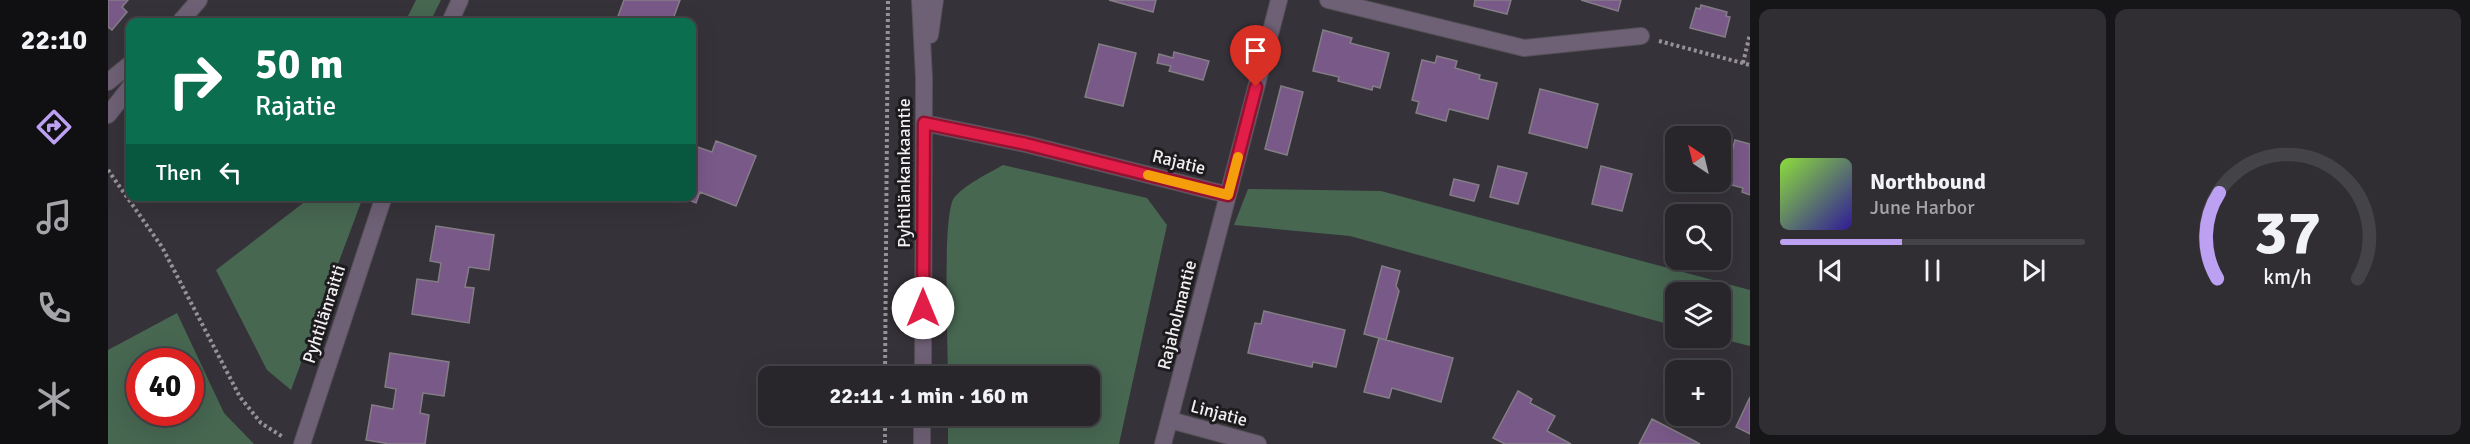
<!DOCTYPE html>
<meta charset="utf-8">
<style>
body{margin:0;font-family:Signika,sans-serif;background:#302e33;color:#f1f3f6;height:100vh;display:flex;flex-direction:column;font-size:22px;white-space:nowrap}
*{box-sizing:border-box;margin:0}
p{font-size:20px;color:#a5a5a9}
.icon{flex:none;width:33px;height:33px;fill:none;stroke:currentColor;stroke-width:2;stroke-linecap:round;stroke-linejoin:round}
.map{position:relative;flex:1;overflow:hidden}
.details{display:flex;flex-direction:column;gap:9px;padding:9px;background:#161518;width:720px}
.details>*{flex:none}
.guide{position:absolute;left:18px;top:18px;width:570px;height:183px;border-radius:12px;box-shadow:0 6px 24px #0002,0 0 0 2px #444347;background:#0b6e4f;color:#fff;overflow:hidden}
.needle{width:39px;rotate:325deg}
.fabs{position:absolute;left:1557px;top:126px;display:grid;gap:12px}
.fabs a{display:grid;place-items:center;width:66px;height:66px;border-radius:12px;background:#28262b;box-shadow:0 6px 24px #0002,0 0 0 2px #444347;font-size:30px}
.speed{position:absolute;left:18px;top:348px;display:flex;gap:12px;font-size:30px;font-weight:700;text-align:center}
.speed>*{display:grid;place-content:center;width:78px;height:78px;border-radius:50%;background:#28262b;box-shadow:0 6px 24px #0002,0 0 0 2px #444347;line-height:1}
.speed .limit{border:9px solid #d22;background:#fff;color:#111}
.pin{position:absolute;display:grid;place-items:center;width:51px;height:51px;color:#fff;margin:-62px -26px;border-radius:50% 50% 50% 0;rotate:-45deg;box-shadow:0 0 6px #0007}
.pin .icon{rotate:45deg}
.me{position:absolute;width:66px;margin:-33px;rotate:0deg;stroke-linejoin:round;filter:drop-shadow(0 0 4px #0008)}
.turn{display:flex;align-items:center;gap:21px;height:126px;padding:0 30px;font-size:27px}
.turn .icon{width:78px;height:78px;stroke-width:2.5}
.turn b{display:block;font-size:42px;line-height:51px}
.then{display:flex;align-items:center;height:57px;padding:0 30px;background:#0003;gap:12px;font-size:22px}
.details .tile{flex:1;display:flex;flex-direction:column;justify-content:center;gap:9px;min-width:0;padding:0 21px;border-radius:12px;background:#302e33}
.details .dial{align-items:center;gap:0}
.dial svg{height:156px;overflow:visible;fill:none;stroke:#444347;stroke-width:7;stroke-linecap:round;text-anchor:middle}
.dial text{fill:#f1f3f6;stroke:none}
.song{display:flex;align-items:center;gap:18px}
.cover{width:72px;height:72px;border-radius:9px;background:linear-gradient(135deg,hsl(90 70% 55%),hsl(250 70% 35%))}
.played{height:6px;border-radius:3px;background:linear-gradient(90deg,#bca0f2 40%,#444347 40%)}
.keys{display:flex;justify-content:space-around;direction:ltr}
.details .tiles{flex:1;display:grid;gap:9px;grid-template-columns:repeat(2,1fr)}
.trip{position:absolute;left:650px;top:366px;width:342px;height:60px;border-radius:12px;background:#28262b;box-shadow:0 6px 24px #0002,0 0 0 2px #444347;font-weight:800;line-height:60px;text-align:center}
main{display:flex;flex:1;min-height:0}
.tabs{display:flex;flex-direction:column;width:108px;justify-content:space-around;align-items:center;background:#100f11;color:#a5a5a9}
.tabs .icon{width:42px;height:42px}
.tabs .selected{color:#bca0f2}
.tabs b{font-size:27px;color:#f1f3f6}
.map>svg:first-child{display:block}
.green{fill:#476751;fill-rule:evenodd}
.building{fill:#795988;stroke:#837e85;stroke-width:1.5}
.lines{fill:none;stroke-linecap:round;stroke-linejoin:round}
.minor-casing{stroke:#545057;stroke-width:18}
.tertiary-casing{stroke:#545057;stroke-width:18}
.path{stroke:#969298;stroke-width:4;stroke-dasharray:3 3;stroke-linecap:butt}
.minor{stroke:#6e6075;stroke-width:16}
.tertiary{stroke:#6e6075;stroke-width:16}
.route-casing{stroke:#92132f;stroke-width:15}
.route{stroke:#e11d48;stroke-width:10}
.slow{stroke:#f59e0b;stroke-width:10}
.labels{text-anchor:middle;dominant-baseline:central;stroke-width:6;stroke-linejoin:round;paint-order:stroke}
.street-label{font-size:18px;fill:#f2eff3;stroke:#1d1b1e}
</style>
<main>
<nav class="tabs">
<b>22:10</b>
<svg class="icon selected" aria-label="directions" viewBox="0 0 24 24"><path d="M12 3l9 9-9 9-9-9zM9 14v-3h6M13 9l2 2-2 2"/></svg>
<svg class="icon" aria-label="music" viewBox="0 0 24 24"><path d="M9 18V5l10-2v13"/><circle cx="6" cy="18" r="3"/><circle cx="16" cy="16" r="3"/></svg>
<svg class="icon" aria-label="phone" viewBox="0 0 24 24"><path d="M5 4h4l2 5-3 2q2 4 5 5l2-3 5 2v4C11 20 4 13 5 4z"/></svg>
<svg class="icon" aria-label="climate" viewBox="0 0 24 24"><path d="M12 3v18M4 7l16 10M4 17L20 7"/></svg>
</nav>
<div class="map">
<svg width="1642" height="444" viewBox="0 0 1642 444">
<rect width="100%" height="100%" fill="#363239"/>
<!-- green -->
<path class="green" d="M308,0H333L322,22H297Z
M895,165L1039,198L1059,225L1011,444H840V416H981V376H840C840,348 834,214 846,198C856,185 881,173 895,165Z
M1140,189L1273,191L1642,290V346L1610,338H1612V292H1568L1567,326L1242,236L1126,225Z
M203,197H255L183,390L159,370L108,270Z
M69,313L116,413L146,444H0V350ZM32,362H82V412H32Z"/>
<!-- building -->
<path class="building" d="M0,0H20L14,7L19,12L4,30L0,27Z
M516,0H572L564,22H519L509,19Z
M1001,0H1048L1045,12Z
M1367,0H1403L1399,14L1366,6Z
M1473,0H1513L1510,11Z
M1593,5L1619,12L1618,16L1622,17L1617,37L1582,28L1588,8L1592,9Z
M1215,30L1244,38L1242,43L1281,53L1272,88L1265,86L1264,90L1230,81L1231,77L1205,71Z
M991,44L1028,53L1015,106L977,97Z
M1066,52L1101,61L1095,80L1061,71L1063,66L1049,63L1051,54L1065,58Z
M1329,56L1349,61L1347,68L1372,75L1371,79L1389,83L1380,119L1341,109L1338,121L1308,113L1311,102L1304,100L1314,60L1327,63Z
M1173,86L1195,92L1179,155L1157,149Z
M1432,89L1490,104L1479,148L1421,133Z
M1627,140L1642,144V195L1634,192L1635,188L1616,183Z
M608,141L648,156L628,206L592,192L588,203L572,196H584V145L604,152Z
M1390,166L1419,173L1410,204L1382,197Z
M1493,166L1524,174L1514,211L1484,204Z
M1346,179L1371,185L1366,201L1342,195Z
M328,226L386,235L381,270L361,267L357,287L366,288L361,323L304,314L309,279L330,282L333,263L322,261Z
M1274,266L1292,271L1288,286L1291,291L1278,340L1256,334Z
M1156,311L1237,330L1228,367L1205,362L1204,367L1140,353L1147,323L1153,324Z
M1271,338L1345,358L1333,402L1284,388L1281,398L1256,392Z
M282,353L341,362L336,396L315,393L312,413L321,415L317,444H282L258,440L264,405L285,409L288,389L277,387Z
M1410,391L1424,399L1422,403L1447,416L1439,431L1463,444H1397L1385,438Z
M1642,397V434L1628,427Z
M1544,419L1592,444H1531Z"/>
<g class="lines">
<defs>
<path id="minor" d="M1220,0L1416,48L1533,36
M72,22L91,0
M342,22L352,0
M0,82L22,64
M0,115L22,87
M816,123L918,144L1120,195L1171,0
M1062,420L1150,444
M194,444L276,196
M1055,444L1120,195"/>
<path id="tertiary" d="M812,0L816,78L815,376
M822,35L827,0
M814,444V416"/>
</defs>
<!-- minor casing -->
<use href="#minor" class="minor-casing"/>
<!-- tertiary casing -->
<use href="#tertiary" class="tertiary-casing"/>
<!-- path -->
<path class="path" d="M1551,41L1642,65
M1635,63L1642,34
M0,170L54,247L132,397L153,423L175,437
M777,376L780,0
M777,416V444"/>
<!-- minor -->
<use href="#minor" class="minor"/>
<!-- tertiary -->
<use href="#tertiary" class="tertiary"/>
</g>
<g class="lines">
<defs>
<path id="route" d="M815,308L816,123L918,144L1120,195L1148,87"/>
</defs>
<!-- route casing -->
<use href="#route" class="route-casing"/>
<!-- route -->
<use href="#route" class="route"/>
<!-- slow -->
<path class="slow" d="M1040,175L1120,195L1130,157"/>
</g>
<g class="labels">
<!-- street labels -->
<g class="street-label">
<text transform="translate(1071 162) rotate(14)">Rajatie</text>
<text transform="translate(796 173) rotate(-90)">Pyhtilänkankaantie</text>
<text transform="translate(216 314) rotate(-72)">Pyhtilänraitti</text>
<text transform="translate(1069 315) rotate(-76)">Rajaholmantie</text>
<text transform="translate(1111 413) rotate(15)">Linjatie</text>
</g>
</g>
</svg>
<div class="fabs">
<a><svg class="needle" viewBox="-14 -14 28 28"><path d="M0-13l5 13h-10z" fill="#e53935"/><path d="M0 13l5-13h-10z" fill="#a5a5a9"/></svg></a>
<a><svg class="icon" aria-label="search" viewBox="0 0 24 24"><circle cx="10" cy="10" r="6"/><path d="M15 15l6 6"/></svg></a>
<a><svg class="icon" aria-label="layers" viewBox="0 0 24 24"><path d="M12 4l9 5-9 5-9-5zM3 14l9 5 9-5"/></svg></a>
<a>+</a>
</div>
<div class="speed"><div class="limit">40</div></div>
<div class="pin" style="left:1148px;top:87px;background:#d93025"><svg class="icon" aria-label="arrive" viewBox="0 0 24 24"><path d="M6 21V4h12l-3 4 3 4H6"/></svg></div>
<svg class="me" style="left:815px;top:308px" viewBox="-20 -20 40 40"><circle r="19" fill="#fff"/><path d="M0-13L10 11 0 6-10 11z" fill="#e11d48"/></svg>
<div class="trip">22:11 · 1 min · 160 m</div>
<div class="guide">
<div class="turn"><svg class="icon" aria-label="right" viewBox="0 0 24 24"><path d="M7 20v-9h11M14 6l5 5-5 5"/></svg><div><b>50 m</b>Rajatie</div></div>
<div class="then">Then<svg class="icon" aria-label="left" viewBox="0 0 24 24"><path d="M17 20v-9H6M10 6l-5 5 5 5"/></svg></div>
</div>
</div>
<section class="details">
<div class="tiles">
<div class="tile">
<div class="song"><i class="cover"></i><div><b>Northbound</b><p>June Harbor</p></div></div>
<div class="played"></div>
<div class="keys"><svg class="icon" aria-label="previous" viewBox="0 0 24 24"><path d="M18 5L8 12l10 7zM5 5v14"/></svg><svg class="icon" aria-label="pause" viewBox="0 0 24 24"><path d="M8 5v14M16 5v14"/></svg><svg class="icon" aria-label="next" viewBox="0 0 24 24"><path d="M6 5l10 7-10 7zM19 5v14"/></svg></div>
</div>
<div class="tile dial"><svg viewBox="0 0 100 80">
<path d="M14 69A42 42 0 1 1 86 69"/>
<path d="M14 69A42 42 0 0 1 15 25" stroke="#bca0f2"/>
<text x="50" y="56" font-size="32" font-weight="700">37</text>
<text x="50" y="72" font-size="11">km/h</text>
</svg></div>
</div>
</section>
</main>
